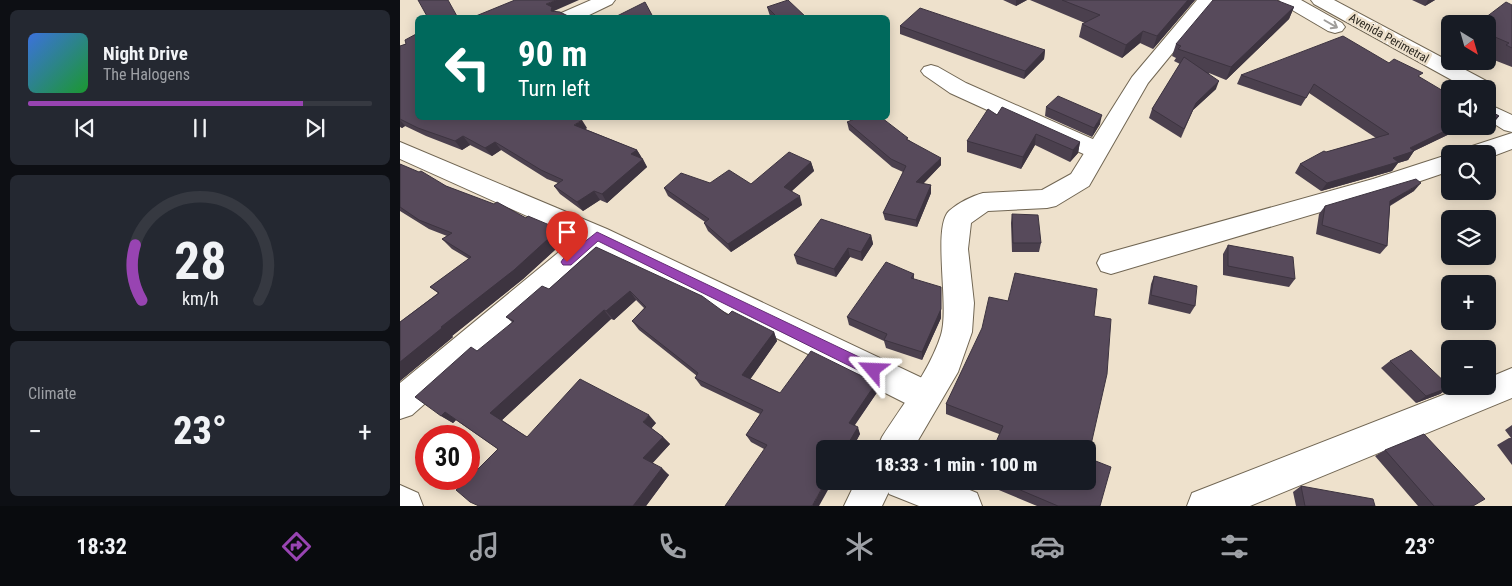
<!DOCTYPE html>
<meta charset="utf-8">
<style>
body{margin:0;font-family:"Roboto Condensed",sans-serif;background:#242831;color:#f1f3f6;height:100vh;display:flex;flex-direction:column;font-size:19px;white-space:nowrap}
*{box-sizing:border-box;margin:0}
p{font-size:16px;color:#9ea1a6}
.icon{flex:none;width:28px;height:28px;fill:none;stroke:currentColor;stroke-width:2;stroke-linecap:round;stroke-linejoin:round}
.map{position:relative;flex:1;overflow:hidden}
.drawer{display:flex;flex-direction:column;gap:10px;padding:10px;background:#0d0f14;width:400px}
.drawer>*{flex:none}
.guide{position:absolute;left:15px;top:15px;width:475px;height:105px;border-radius:8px;box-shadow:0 2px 12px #0003;background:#00695c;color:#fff;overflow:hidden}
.needle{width:32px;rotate:143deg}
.buttons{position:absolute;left:1041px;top:15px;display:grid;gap:10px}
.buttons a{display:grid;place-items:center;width:55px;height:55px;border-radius:8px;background:#171b24;box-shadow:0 2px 12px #0003;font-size:25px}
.speed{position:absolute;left:15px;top:425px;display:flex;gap:10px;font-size:25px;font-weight:700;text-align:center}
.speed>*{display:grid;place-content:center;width:65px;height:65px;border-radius:50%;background:#171b24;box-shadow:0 2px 12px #0003;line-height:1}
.speed .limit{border:8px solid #d22;background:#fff;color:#111}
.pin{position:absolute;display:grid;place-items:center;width:42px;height:42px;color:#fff;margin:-51px -21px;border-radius:50% 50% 50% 0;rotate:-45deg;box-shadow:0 0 5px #0007}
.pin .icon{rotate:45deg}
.me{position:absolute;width:55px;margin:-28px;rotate:296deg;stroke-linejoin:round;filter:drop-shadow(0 0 4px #0008)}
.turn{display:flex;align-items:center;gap:18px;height:105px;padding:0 20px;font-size:22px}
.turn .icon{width:65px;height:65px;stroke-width:2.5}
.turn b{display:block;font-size:35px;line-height:42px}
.big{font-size:38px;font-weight:800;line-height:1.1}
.drawer .widget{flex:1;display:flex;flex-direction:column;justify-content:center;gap:8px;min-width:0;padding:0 18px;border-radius:8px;background:#242831}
.drawer .dial{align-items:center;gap:0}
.dial svg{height:130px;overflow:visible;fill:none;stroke:#363941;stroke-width:7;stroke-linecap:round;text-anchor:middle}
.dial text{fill:#f1f3f6;stroke:none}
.song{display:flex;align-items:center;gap:15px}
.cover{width:60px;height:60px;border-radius:8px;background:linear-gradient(135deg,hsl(220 70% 55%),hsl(130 70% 35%))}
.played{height:5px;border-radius:2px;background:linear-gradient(90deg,#9844b2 80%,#363941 80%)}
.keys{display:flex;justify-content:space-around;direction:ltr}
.heat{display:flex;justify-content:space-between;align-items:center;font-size:28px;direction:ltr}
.trip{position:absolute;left:416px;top:440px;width:280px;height:50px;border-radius:8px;background:#171b24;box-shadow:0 2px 12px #0003;font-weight:800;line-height:50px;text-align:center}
.menu{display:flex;height:80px;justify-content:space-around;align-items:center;background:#090b0e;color:#9ea1a6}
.menu .icon{width:35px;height:35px}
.menu .active{color:#9844b2}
.menu b{font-size:22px;color:#f1f3f6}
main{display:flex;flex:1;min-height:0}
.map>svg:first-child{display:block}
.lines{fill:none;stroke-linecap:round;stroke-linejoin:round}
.street-casing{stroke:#716653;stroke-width:2}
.secondary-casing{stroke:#716653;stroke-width:2}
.street{fill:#fff;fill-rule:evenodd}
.secondary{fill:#fff;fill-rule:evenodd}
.wall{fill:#4b404e}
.shaded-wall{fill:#3d3440}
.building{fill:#574a5b;stroke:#3d3440}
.oneway{stroke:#9f9d9a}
.route{fill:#9844b2;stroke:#632c74}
.labels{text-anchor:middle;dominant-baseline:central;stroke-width:5;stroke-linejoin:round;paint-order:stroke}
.far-street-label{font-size:12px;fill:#2a261e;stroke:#eee1cc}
</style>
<main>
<section class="drawer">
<div class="widget">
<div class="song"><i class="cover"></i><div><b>Night Drive</b><p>The Halogens</p></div></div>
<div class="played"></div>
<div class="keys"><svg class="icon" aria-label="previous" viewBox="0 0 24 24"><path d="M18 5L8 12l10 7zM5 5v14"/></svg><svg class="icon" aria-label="pause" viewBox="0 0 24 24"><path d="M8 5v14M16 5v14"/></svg><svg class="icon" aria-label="next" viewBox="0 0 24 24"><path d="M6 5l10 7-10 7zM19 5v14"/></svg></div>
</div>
<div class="widget dial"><svg viewBox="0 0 100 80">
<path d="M14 69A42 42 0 1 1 86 69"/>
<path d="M14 69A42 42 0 0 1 10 35" stroke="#9844b2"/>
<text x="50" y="56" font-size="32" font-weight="700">28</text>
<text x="50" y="72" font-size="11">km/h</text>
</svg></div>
<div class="widget"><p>Climate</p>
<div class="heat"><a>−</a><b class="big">23°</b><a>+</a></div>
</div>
</section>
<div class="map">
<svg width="1112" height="506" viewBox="0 0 1112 506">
<rect width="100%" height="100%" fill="#eee1cc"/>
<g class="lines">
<defs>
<path id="street" d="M191,0H215L212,4L183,18H157L159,14Z
M531,65L538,67L566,83L704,144L708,150L704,156L696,158L688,156L550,93L524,75L521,71L524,67Z
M1112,133V149L1088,158V154H1062L1066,148Z
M0,142L207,229L537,385L541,396L537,407L525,411L513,407L200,249L12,415L0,419V383L176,238L0,159Z
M1050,154V171L988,192L711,274L701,271L697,263L701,255L711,252L973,179Z
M1112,368V398L850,506H787L792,493L1066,386H1088V378Z
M484,481H548L577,493L582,506H519L489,494Z
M0,485L18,493L23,506H0Z"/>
<path id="secondary" d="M797,0H816L748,83L689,186L656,206L647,208L588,211L571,223L568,249L574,303L572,332L558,372L513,449H477L482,437C503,404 529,372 541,335C550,307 532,227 549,211C558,203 572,196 583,193L642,190L671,174L732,77Z
M879,0H901L942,23L945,27L942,31L935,33L928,31L882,4Z
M911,0H934L1092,84L1095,89L1092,94L1088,95V89H1068L914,4Z
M1088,104L1112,115V132L1104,130L1088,120Z
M456,481H494L482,506H444Z"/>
</defs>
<!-- street casing -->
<use href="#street" class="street-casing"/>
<!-- secondary casing -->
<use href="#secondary" class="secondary-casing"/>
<!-- street -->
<use href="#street" class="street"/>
<!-- secondary -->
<use href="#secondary" class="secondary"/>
</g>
<!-- wall -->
<path class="wall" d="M603,0H627L616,6Z
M630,0H795L753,49L740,43L722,58L679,37L682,24L685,23Z
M1012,0H1035L1025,6Z
M1112,5V67L1094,60L1096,57L1088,54V24Z
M367,7L407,18H371L370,16Z
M894,7L889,19L826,80L809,73L816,89L792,111L781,138L749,118L752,109L780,64L774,61L776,58L772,56L776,44Z
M500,26L645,50L644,59L624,79L500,34Z
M6,44L18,118L187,128L185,129L237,150L247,167L207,203L200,200L183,211L160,194L154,186L158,183L147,179L101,150L92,156L70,145L62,150L26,136L5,126L2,128L0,127V46Z
M989,63L1020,77L1050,126H1088L1094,113L1099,116L1092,125L1075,135L1062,128L1014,151L1008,160L998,163L992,171L921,191L895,173L900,164L926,152L976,138L909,93L901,106L837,84L841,75Z
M646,107L700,124L692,137L645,116Z
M597,115L680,142L678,153L670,162L635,145L621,169L567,152V141Z
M447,122L509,140L541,165L523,184L531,185V193L517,227L485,220L483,213L503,172L492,167L449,130Z
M411,162L414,171L392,191L402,205L331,252L308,231L304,223L305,222L268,196L264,188L310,183L351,184Z
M0,164L46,186L126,218L167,239L123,279L52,336L53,337L0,381V322L38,293L30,287L69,259L52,249L42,239L47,236L29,229L0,211Z
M1014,191L990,206L987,246L980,254L916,234L919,214L925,206Z
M612,214L641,243L639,252H612L611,223Z
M471,235L473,244L462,261L450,257L436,277L397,264L394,255Z
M828,245L895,279L889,287L823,275V254Z
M196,247L328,315L374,332L377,341L350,379L380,393L478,391L455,425L460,434L452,449H364L351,442L346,435L360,414L301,386L295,378L297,376L239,330L232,321L244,308L236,300L214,320L211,319L102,420L127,437L256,423L251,428L263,437L270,444L252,463L269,475L246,506H79L98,449L56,420L53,423L41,416L112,322L106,317L149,289Z
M514,274V279L541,318L522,360L486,348L484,341L449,325L447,317Z
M754,276L795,306L790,314L748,304L751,284Z
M608,301L694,316L688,458L700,506H637L582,483V481H688L599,434L546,414V404Z
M990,361L1050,387L1040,394L1016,403L981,368Z
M1112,425V465L1097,445L1109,438H1111L1105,430Z
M985,450L1073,506H1018L975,456Z
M901,486L975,506H896L893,492Z"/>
<!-- shaded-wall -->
<path class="shaded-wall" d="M156,0H179L154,11L156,18L146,4Z
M616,0H627L616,6Z
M788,0H795L753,49L757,36Z
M1028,0H1035L1025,6Z
M894,7L889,19L826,80L831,67Z
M743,31L740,43L722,58L726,45Z
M645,50L644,59L624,79L625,71Z
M819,81L816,89L792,111L781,138L796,103Z
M702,115L700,124L692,137L694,128Z
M1099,116L1092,125L1075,135L1082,127L1088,126V123Z
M0,120L5,126L2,128L0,126Z
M182,120L187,128L179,133L174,125Z
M1055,126H1063L1062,128L1014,151L1008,160L998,163L992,171L921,191L927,183L993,158L1010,148Z
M636,134L635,145L621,169L623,157Z
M63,136L70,145L62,150L55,141Z
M95,142L101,150L92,156L85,148Z
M680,142L678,153L670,162L673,150Z
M237,150L242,158L231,154Z
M541,158V165L517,190L516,182Z
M243,159L247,167L207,203L202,194Z
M411,162L414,171L387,195L384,187Z
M1021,183L1014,191L983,209L990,201Z
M531,185V193L517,227L516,220Z
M194,191L200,200L183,211L177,202Z
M400,196L402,205L331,252L328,244Z
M159,229L167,239L123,279L52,336L53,337L0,381V362L41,327Z
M471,235L473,244L462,261L461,252Z
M448,248L450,257L436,277L434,269Z
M541,287V318L522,360V352Z
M230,291L236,300L214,320L206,311Z
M204,310L211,319L101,421L90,413Z
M374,332L377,341L347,384L342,375Z
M476,383L478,391L451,430L449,423Z
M1050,387L1040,394L1016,403L1026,396Z
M45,412L56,420L53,423L41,416Z
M249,415L256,423L250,430L243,422Z
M458,427L460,434L452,449H445Z
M263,437L270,444L251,465L243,458Z
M262,468L269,475L246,506H233Z
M426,481H433L419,506H412Z"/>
<!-- building -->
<path class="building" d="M18,0H48L58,18H28Z
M115,0H156L146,4L152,7L151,11L160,12L172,18H71Z
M388,0L407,18H378L367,7Z
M662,0H788L757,36L743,31L726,45L682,24L700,15Z
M813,0H876L894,7L831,67L778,49L781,46L776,44Z
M245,2L253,17L213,18Z
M1106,2L1112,5V48L1106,45L1109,43L1088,34V24H1077Z
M520,8L645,50L625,71L500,26Z
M18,33V118H180L182,120L174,125L237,150L231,154L243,159L202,194L194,191L177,202L154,186L163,180L141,170L95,142L85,148L63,136L55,141L18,128L0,119V46L6,44L5,40Z
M943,36L989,63L994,59L1023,73L1018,76L1050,95V126H1055L1010,148L1014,151L993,158L998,162L927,183L900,164L924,151L926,152L989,134L914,84L906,98L841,75Z
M784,57L819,81L796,103L784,129L752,109Z
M658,96L702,115L694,128L646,107Z
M1088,106L1093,109L1094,113L1099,116L1088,123Z
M602,107L680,142L673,150L636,134L623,157L567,141L588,109L597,115Z
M457,118H482L508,138L506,139L541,158L516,182L531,185L516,220L483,213L506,166L491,159L447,122Z
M389,152L411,162L384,187L400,196L328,244L304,223L309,219L264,188L281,173L310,183L329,170L351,184Z
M0,164L19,172L21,171L46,186L94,204L97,202L126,218L128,216L159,229L114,270L41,327L42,328L0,362V322L39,293L30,287L71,257L42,239L52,233L19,220L0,207Z
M1016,179L1021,183L990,201L987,246L922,225L925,206Z
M612,214L638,215L641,243H613Z
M421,219L471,235L461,252L448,248L434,269L394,255Z
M828,245L893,257L895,279L828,266Z
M196,247L302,296L328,315L332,311L374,332L342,375L380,393L411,351L476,383L449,423L458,427L445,449H425V481H426L412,506H325L367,445L346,435L363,410L295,378L298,373L232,321L246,307L230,291L206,311L204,310L90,413L127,437L180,379L249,415L243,422L263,437L243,458L262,468L233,506H79L70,502L56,490L68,479H69V478L98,449L45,412L41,416L15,397L71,347L77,351L114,321L106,317L142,286L149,289Z
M486,262L514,274L511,278L541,287V309L522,352L484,340L487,334L447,317Z
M615,273L697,289L694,316L711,319L707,374L688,458L711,467L700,506H658L599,481H688V449H593L603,426L546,404L582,328L589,297L608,301Z
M754,276L797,286L795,306L751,295Z
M1011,350L1050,387L1026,396L990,361Z
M1024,434L1085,499L1073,506H1034L985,450Z
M901,486L973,499L975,506H905Z"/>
<!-- one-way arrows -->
<defs><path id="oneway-shaft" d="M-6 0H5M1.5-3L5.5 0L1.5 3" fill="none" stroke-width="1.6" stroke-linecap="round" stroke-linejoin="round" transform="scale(1.25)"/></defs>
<use class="oneway" href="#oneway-shaft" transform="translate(931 24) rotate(30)"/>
<!-- route -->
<path class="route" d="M197,232L478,366L480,370L478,375L473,376L468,375L198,241L171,265H163L161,262L163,259Z"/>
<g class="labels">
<!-- far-street labels -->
<g class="far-street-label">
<text transform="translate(989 38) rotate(29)">Avenida Perimetral</text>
</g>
</g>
</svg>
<div class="buttons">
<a><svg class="needle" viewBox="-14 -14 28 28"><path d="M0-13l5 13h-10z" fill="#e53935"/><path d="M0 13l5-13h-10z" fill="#9ea1a6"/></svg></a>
<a><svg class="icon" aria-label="sound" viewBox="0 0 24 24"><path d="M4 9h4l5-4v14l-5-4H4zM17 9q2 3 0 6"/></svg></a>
<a><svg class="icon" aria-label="search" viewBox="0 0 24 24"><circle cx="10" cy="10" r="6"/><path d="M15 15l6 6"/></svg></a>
<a><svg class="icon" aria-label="layers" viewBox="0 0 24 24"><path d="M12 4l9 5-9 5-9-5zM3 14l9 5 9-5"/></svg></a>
<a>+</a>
<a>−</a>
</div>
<div class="speed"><div class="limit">30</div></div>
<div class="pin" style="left:167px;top:262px;background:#d93025"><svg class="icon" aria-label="arrive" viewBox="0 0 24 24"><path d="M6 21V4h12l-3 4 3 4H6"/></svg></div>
<svg class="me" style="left:473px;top:370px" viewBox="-20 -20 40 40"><path d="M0-17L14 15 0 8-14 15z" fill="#9844b2" stroke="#fff" stroke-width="4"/></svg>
<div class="trip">18:33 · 1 min · 100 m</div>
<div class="guide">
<div class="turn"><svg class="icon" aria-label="left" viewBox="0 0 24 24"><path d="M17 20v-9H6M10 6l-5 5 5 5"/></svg><div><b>90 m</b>Turn left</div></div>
</div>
</div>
</main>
<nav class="menu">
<b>18:32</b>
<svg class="icon active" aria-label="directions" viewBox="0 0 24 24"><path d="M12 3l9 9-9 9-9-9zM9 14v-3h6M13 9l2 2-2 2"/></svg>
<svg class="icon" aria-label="music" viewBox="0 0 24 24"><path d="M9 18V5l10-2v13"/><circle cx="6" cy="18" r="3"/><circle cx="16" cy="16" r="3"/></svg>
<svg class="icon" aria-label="phone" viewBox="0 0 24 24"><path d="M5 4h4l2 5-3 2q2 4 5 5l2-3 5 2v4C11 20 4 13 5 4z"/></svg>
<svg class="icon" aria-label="climate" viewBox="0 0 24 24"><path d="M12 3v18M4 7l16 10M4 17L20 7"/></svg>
<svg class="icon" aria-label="car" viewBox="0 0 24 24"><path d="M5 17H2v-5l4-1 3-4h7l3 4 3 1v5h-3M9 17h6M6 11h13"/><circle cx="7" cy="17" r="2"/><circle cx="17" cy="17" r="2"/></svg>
<svg class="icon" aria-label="filters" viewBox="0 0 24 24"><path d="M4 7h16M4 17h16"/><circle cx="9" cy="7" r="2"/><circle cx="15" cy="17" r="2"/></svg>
<b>23°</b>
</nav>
